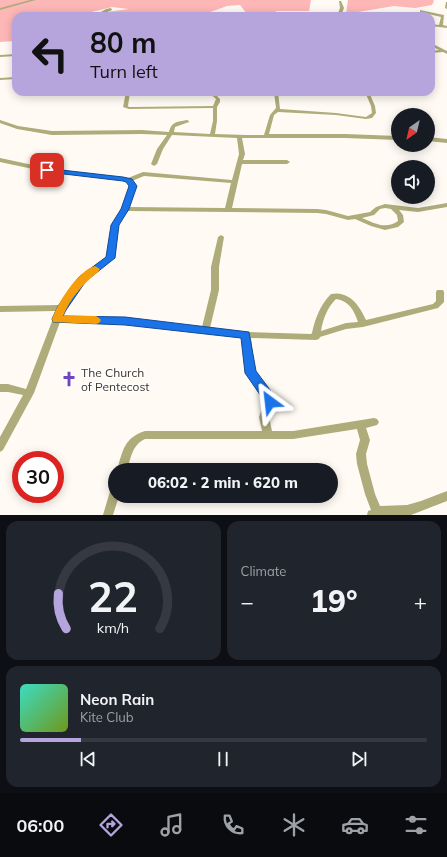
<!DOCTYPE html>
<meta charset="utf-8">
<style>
body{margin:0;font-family:Mulish,sans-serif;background:#20242c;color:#f1f3f6;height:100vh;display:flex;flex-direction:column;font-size:15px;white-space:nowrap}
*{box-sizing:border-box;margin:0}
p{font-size:13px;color:#9ea1a6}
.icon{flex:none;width:22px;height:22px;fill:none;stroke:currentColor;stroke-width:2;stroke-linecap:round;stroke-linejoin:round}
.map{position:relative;height:515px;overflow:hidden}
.panel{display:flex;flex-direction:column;gap:6px;padding:6px;background:#0d0f14;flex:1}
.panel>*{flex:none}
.hud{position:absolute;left:12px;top:12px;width:423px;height:84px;border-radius:12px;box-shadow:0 2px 10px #0003;background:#b6a5dd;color:#111;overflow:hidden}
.needle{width:26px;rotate:214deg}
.buttons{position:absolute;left:391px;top:108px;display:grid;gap:8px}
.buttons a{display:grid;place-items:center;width:44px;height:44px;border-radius:50%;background:#171b24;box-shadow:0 2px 10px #0003;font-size:20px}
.speed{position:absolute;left:12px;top:451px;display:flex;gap:8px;font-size:20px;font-weight:700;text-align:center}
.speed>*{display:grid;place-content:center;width:52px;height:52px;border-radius:50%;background:#171b24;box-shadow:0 2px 10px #0003;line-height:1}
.speed .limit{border:6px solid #d22;background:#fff;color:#111}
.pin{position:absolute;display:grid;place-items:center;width:34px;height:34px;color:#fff;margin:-17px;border-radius:8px;box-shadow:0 2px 6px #0006}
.me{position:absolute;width:44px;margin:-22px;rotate:330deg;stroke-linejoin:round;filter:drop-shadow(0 0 3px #0008)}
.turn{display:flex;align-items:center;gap:14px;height:84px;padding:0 12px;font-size:18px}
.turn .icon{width:52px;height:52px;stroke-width:2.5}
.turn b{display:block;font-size:28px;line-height:34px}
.big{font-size:30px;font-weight:800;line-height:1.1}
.panel .widget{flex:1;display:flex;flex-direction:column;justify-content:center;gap:6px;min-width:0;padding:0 14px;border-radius:12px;background:#20242c}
.panel .dial{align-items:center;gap:0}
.dial svg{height:104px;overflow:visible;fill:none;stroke:#363941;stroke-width:7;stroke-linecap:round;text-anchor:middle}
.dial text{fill:#f1f3f6;stroke:none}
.song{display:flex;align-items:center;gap:12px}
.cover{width:48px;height:48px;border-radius:6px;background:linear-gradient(135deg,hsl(170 70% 55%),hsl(80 70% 35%))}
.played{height:4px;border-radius:2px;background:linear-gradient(90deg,#b6a5dd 15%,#363941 15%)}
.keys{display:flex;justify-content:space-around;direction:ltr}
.heat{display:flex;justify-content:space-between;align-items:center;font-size:22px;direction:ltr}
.panel .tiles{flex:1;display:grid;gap:6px;grid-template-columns:1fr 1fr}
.widget:last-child{grid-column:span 2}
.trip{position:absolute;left:108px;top:463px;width:230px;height:40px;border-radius:20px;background:#171b24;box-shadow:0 2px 10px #0003;font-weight:800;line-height:40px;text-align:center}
.dock{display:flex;height:64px;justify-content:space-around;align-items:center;background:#090b0e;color:#9ea1a6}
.dock .icon{width:28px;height:28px}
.dock .current{color:#b6a5dd}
.dock b{font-size:18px;color:#f1f3f6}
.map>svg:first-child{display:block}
.green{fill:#fdb7b6}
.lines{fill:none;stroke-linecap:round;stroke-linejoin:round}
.minor{fill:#aeac7b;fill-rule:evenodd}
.route{fill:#1a73e8;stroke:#114b97}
.slow{fill:#f59e0b}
.labels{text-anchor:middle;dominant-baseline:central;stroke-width:3;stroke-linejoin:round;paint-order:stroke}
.near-poi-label{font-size:12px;fill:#3e3529;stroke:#fff;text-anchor:start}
</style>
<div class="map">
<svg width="447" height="515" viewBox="0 0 447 515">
<rect width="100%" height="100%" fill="#fffbf4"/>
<!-- green -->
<path class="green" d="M0,0H311L309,11H276L275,14H247L240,5L227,6L202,15L188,16H99L107,12L129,9L112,7L75,16H57L55,13L38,16H16V41L0,42Z
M348,0H433L434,1L432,5L415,8L394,6L346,14Z"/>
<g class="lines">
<!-- minor -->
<path class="minor" d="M30,0H36L0,10V8Z
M339,1H341L344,8L341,16H337L340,8Z
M446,2H447V9L445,8Z
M111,8L112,10L99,16H94L106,9Z
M420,10L444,15L443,25L447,26V28L431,26V24L439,25L441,17L420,12Z
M218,13L217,15L202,16L204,15Z
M310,15L320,16H308Z
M431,43L447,51V54L443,52L431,53V51L439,50L431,46Z
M16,54V56L0,57V55Z
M16,77V79L0,80V78Z
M126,92H130L128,106L129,107L213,106L216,99L208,92H213L220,99V102L217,107V121L215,134L247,135H264L270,115L276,108L274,92H278L280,109L336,113L366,117L372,113L371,106L365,92H369L375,106L376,113L372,118L366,119L336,115L278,112L274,115L269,134H345L398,136V140L345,138H242L245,154L243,160H287L290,162L287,164H242L232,208L317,209L326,210L348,216L370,212L376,207L385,204L418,208L447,203V207L418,212L399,210L403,215L404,222L398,227L385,230L371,226L355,219L348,220L326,214L317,213L127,211L118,225L114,258L85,281L65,309L62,316L125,318L202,327L211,290V267L218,237L221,235L224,237L219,267V290L210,328L246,332L311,334L312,333C315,319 320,305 331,294C349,290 360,306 366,320L433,304L436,301V292L437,290H443L444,292V302L438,308L363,327L346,329L320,337L319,339L316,340L251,338L255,372L275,400L269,417L272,431H293L374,418L377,419L379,422L377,425L366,428L370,440L366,454L367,464L375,494L380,506L407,505L421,501L447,491V501L411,515H367L368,511L371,510L365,494L357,464L356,454L360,440L357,429L293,439H145C132,445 131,458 127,470H117C123,450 124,438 145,431H262L259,417L265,401L247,373L242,338L125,324L60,322L34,393L3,450L0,452V437L23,395L8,392H0V384H8L26,389L56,311L0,312V306L59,305L79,277L107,257L112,225L122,209L130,187L127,181L47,172L0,162V158L47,168L128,178L143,172L232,180L239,154L237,138L172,135L163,149L157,164L154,166L151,164L157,149L167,135L142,134L52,135L17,129L0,123V120L18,126L52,131L142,130L169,132C172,121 177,122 187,120L189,121V122L175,127L174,132L210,134L213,121V108L129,109L123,107ZM144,176L231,183L225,208L129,207L136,187L132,181ZM385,208L391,209L397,215L398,221C386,230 374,223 362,218L374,215L380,209ZM336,299C349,301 354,310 358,322L346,323L321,331C323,319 327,308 336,299Z
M428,137L447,139V143L428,141Z
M115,487V496H119L113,515H103L111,488Z"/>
</g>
<!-- route -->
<path class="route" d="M44,168L123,177L132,179L137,186L129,209L119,225L115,258L86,281L66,310L63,316L125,317L249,332L256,371L273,394L276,402L274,406L270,407L266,406L263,399L245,373L241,338L125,325L53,322L52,319L58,306L79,277L106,257L111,225L121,209L129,186L126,182L123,181L47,172H44Z"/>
<!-- slow -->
<path class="slow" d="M95,266L100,269L98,272C84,283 70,298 63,316H96L99,318L101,320L99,323L96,324L53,322L52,319C58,303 77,271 95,266Z"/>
<!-- icons -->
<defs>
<symbol id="church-bare" viewBox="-9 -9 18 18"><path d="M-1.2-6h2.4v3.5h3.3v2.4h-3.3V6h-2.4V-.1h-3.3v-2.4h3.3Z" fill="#6f46be" stroke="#fff" stroke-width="2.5" paint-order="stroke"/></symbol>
</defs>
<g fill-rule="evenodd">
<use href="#church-bare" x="58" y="368" width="22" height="22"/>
</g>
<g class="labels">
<!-- near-poi labels -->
<g class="near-poi-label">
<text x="81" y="372">The Church<tspan x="81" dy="14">of Pentecost</tspan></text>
</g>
</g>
</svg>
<div class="buttons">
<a><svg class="needle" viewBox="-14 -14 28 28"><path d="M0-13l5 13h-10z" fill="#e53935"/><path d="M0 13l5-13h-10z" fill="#9ea1a6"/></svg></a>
<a><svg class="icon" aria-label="sound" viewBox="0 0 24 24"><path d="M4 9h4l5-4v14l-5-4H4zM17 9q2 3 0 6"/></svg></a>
</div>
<div class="speed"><div class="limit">30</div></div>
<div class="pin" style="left:47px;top:170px;background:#d93025"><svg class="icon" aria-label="arrive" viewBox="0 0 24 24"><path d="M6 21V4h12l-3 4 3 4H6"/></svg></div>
<svg class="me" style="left:270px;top:402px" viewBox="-20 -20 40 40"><path d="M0-17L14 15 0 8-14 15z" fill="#1a73e8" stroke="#fff" stroke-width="4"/></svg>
<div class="trip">06:02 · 2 min · 620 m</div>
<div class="hud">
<div class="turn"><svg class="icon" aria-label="left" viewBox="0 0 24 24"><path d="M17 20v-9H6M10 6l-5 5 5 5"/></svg><div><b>80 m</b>Turn left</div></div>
</div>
</div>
<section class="panel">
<div class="tiles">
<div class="widget dial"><svg viewBox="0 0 100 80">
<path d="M14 69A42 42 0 1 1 86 69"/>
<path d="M14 69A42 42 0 0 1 8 42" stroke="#b6a5dd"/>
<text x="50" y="56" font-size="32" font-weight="700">22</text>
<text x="50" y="72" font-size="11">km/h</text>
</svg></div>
<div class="widget"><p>Climate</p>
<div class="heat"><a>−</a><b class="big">19°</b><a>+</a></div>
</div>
<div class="widget">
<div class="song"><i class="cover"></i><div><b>Neon Rain</b><p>Kite Club</p></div></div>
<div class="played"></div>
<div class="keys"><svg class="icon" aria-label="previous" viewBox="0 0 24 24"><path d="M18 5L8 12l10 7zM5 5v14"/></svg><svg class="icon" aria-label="pause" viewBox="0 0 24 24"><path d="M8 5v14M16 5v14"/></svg><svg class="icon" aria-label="next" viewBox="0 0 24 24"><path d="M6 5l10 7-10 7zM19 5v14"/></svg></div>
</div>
</div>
</section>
<nav class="dock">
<b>06:00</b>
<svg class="icon current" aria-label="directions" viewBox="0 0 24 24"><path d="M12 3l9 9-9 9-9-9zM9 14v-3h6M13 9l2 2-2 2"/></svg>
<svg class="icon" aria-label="music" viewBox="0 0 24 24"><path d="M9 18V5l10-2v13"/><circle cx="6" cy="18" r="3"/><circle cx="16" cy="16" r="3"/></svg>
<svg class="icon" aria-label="phone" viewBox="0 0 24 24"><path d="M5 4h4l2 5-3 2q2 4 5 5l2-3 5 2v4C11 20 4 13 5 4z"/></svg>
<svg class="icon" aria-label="climate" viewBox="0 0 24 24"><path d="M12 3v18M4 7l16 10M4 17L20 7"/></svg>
<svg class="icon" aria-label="car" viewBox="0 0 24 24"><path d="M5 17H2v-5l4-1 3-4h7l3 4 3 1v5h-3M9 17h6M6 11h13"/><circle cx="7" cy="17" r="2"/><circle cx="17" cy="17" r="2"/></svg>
<svg class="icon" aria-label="filters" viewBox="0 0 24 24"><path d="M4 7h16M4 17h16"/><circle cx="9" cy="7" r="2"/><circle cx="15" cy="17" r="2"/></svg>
</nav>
